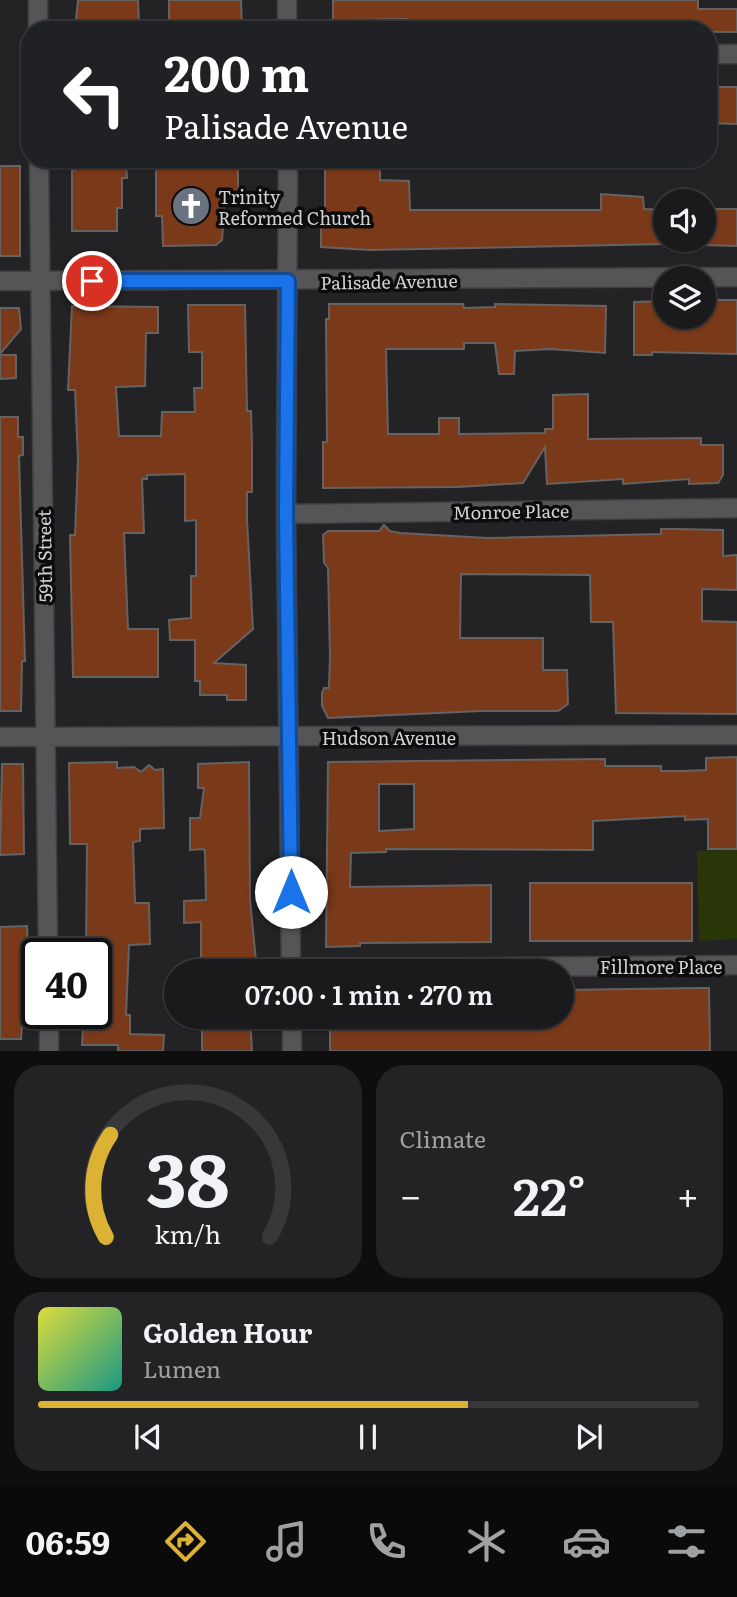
<!DOCTYPE html>
<meta charset="utf-8">
<style>
body{margin:0;font-family:Literata,serif;background:#232325;color:#f1f3f6;height:100vh;display:flex;flex-direction:column;font-size:26px;white-space:nowrap}
*{box-sizing:border-box;margin:0}
p{font-size:23px;color:#9fa1a3}
.icon{flex:none;width:38px;height:38px;fill:none;stroke:currentColor;stroke-width:2;stroke-linecap:round;stroke-linejoin:round}
.map{position:relative;height:1051px;overflow:hidden}
.side{display:flex;flex-direction:column;gap:14px;padding:14px;background:#0e0e0f;flex:1}
.side>*{flex:none}
.banner{position:absolute;left:21px;top:21px;width:696px;height:147px;border-radius:28px;box-shadow:0 2px 5px #0004,0 0 0 2px #38383b;background:#202124;color:#fff;overflow:hidden}
.controls{position:absolute;left:653px;top:189px;display:grid;gap:14px}
.controls a{display:grid;place-items:center;width:63px;height:63px;border-radius:50%;background:#1a1a1c;box-shadow:0 2px 5px #0004,0 0 0 2px #38383b;font-size:35px}
.speed{position:absolute;left:21px;top:938px;display:flex;gap:14px;font-size:35px;font-weight:700;text-align:center}
.speed>*{display:grid;place-content:center;width:91px;height:91px;border-radius:50%;background:#1a1a1c;box-shadow:0 2px 5px #0004,0 0 0 2px #38383b;line-height:1}
.speed .limit{border:4px solid #111;border-radius:10px;background:#fff;color:#111}
.pin{position:absolute;display:grid;place-items:center;width:60px;height:60px;color:#fff;margin:-30px;border:4px solid #fff;border-radius:50%;box-shadow:0 2px 7px #0007}
.me{position:absolute;width:77px;margin:-38px;rotate:0deg;stroke-linejoin:round;filter:drop-shadow(0 0 5px #0008)}
.turn{display:flex;align-items:center;gap:24px;height:147px;padding:0 28px;font-size:32px}
.turn .icon{width:91px;height:91px;stroke-width:2.5}
.turn b{display:block;font-size:49px;line-height:60px}
.big{font-size:52px;font-weight:600;line-height:1.1}
.side .tile{flex:1;display:flex;flex-direction:column;justify-content:center;gap:10px;min-width:0;padding:0 24px;border-radius:28px;background:#232325}
.side .dial{align-items:center;gap:0}
.dial svg{height:182px;overflow:visible;fill:none;stroke:#38383b;stroke-width:7;stroke-linecap:round;text-anchor:middle}
.dial text{fill:#f1f3f6;stroke:none}
.song{display:flex;align-items:center;gap:21px}
.cover{width:84px;height:84px;border-radius:10px;background:linear-gradient(135deg,hsl(60 70% 55%),hsl(170 70% 35%))}
.played{height:7px;border-radius:4px;background:linear-gradient(90deg,#dbb233 65%,#38383b 65%)}
.keys{display:flex;justify-content:space-around;direction:ltr}
.heat{display:flex;justify-content:space-between;align-items:center;font-size:38px;direction:ltr}
.side .tiles{flex:1;display:grid;gap:14px;grid-template-columns:1fr 1fr}
.tile:last-child{grid-column:span 2}
.trip{position:absolute;left:164px;top:959px;width:410px;height:70px;border-radius:35px;background:#1a1a1c;box-shadow:0 2px 5px #0004,0 0 0 2px #38383b;font-weight:600;line-height:70px;text-align:center}
.tabs{display:flex;height:112px;justify-content:space-around;align-items:center;background:#0a0a0b;color:#9fa1a3}
.tabs .icon{width:49px;height:49px}
.tabs .current{color:#dbb233}
.tabs b{font-size:32px;color:#f1f3f6}
.map>svg:first-child{display:block}
.green{fill:#293708}
.building{fill:#7a3919;stroke:#656261;stroke-width:2;fill-rule:evenodd}
.lines{fill:none;stroke-linecap:round;stroke-linejoin:round}
.minor-casing{stroke:#3f3f42;stroke-width:21}
.minor{stroke:#555558;stroke-width:18}
.route-casing{stroke:#114b97;stroke-width:18}
.route{stroke:#1a73e8;stroke-width:12}
.labels{text-anchor:middle;dominant-baseline:central;stroke-width:7;stroke-linejoin:round;paint-order:stroke}
.poi-label{font-size:18px;fill:#d1d1d2;stroke:#0c0c0e;text-anchor:start}
.street-label{font-size:18px;fill:#d1d1d2;stroke:#0c0c0e}
</style>
<div class="map">
<svg width="737" height="1051" viewBox="0 0 737 1051">
<rect width="100%" height="100%" fill="#232326"/>
<!-- green -->
<path class="green" d="M737,850V939L699,941L697,851Z"/>
<!-- building -->
<path class="building" d="M78,0H138L139,25H131V30H75Z
M169,0H241L242,30H169Z
M333,0H698V9H737V32L407,30V19L333,20Z
M709,87H737V124L709,123Z
M75,159H113V163H126L127,178H122V208H117V231H72V170H75Z
M199,159H238V198H225L222,240L216,245L163,246L162,216H156V167H200Z
M325,159H380V180L409,181L410,210H601V194L643,197L644,209L665,210V244L370,250L321,247V225H325Z
M0,166H20V256H0Z
M704,209H737V246L704,245Z
M704,300H737V354L652,352V355H634V302L665,301V317H704Z
M329,304H463L464,308L495,307V304L606,306L605,353L550,349L515,351L514,374H499L495,343H464V349H386L388,434H439V418H459V434L545,433V429H553V395L588,394V439L701,438V445H723V475L718,483L689,484V479L623,484V479L547,484L545,447L523,483L458,487L323,488V442H327L326,319H329Z
M188,305H245L247,411H251L252,446V492H247V520L253,629L214,663L246,665V700H227V695H200V681H195V640H170L169,620L191,618V576H196V520L185,521V474L147,475V479H142L144,533H124L128,629H158V677H73L70,535H75L78,459L75,390H68L72,306L158,307V333H146L145,386L116,387L119,436H161L162,412H195L194,388H202V352H189Z
M0,308H19L21,329L0,354Z
M0,355H16V378L0,379Z
M0,417H18V437H23V455L19,456L25,661H22L21,711H0Z
M384,525L390,531L400,533L487,538L661,534V529H676L723,530V556L737,555V590L702,589V621L737,622V714L616,713L613,622H591L590,575L461,574L460,638H543V670H567L568,704L558,711H481L328,718L322,706V693L324,688H329L330,656L328,568L324,563L323,535L328,531H379Z
M737,757V849H708V819L685,820V816L593,821V850L386,849V852L351,853L350,887L491,885V942L360,943V946L326,947L328,762L605,759V766H661V771H683L706,770V758ZM379,784H414V829L379,831Z
M117,762V768L134,767L141,772L149,765L155,770L163,769L164,828L140,829V841L133,842L135,903H149L150,944L129,945L126,1015H130V1034L164,1035L163,1051H118V1045H82L84,1013H96V954H86L87,844H70L69,763Z
M249,762L250,900L257,971H201V922L184,923V901L206,900L205,853L204,849L190,850V818H200L204,788H198V764Z
M2,764H23L24,854L0,855Z
M530,883H692V941H530Z
M27,926L28,945H23L25,985L21,1039H0V927Z
M700,988H709L710,1051H330V1017H562V990Z
M202,1017H250L252,1051H202Z"/>
<g class="lines">
<defs>
<path id="minor" d="M38,0V30
M287,0V30
M709,54H737
M39,159L48,954
M288,159L286,514L291,971
M0,281L737,277
M286,514L737,508
M0,737L737,735
M291,969L737,965
M49,1013V1051
M292,1017V1051"/>
</defs>
<!-- minor casing -->
<use href="#minor" class="minor-casing"/>
<!-- minor -->
<use href="#minor" class="minor"/>
</g>
<g class="lines">
<defs>
<path id="route" d="M92,281H288L286,514L291,892"/>
</defs>
<!-- route casing -->
<use href="#route" class="route-casing"/>
<!-- route -->
<use href="#route" class="route"/>
</g>
<!-- icons -->
<defs>
<symbol id="church-disc" viewBox="-11 -11 22 22"><circle r="9.5" fill="#6b7280" stroke="#0c0c0e"/><path d="M-1.2-6h2.4v3.5h3.3v2.4h-3.3V6h-2.4V-.1h-3.3v-2.4h3.3Z" fill="#fff"/></symbol>
</defs>
<g fill-rule="evenodd">
<use href="#church-disc" x="169" y="184" width="44" height="44"/>
</g>
<g class="labels">
<!-- poi labels -->
<g class="poi-label">
<text x="218" y="196">Trinity<tspan x="218" dy="21">Reformed Church</tspan></text>
</g>
<!-- street labels -->
<g class="street-label">
<text transform="translate(389 281) rotate(-1)">Palisade Avenue</text>
<text transform="translate(511 511) rotate(-1)">Monroe Place</text>
<text transform="translate(44 556) rotate(-91)">59th Street</text>
<text x="389" y="737">Hudson Avenue</text>
<text x="661" y="966">Fillmore Place</text>
</g>
</g>
</svg>
<div class="controls">
<a><svg class="icon" aria-label="sound" viewBox="0 0 24 24"><path d="M4 9h4l5-4v14l-5-4H4zM17 9q2 3 0 6"/></svg></a>
<a><svg class="icon" aria-label="layers" viewBox="0 0 24 24"><path d="M12 4l9 5-9 5-9-5zM3 14l9 5 9-5"/></svg></a>
</div>
<div class="speed"><div class="limit">40</div></div>
<div class="pin" style="left:92px;top:281px;background:#d93025"><svg class="icon" aria-label="arrive" viewBox="0 0 24 24"><path d="M6 21V4h12l-3 4 3 4H6"/></svg></div>
<svg class="me" style="left:291px;top:892px" viewBox="-20 -20 40 40"><circle r="19" fill="#fff"/><path d="M0-13L10 11 0 6-10 11z" fill="#1a73e8"/></svg>
<div class="trip">07:00 · 1 min · 270 m</div>
<div class="banner">
<div class="turn"><svg class="icon" aria-label="left" viewBox="0 0 24 24"><path d="M17 20v-9H6M10 6l-5 5 5 5"/></svg><div><b>200 m</b>Palisade Avenue</div></div>
</div>
</div>
<section class="side">
<div class="tiles">
<div class="tile dial"><svg viewBox="0 0 100 80">
<path d="M14 69A42 42 0 1 1 86 69"/>
<path d="M14 69A42 42 0 0 1 16 24" stroke="#dbb233"/>
<text x="50" y="56" font-size="32" font-weight="700">38</text>
<text x="50" y="72" font-size="11">km/h</text>
</svg></div>
<div class="tile"><p>Climate</p>
<div class="heat"><a>−</a><b class="big">22°</b><a>+</a></div>
</div>
<div class="tile">
<div class="song"><i class="cover"></i><div><b>Golden Hour</b><p>Lumen</p></div></div>
<div class="played"></div>
<div class="keys"><svg class="icon" aria-label="previous" viewBox="0 0 24 24"><path d="M18 5L8 12l10 7zM5 5v14"/></svg><svg class="icon" aria-label="pause" viewBox="0 0 24 24"><path d="M8 5v14M16 5v14"/></svg><svg class="icon" aria-label="next" viewBox="0 0 24 24"><path d="M6 5l10 7-10 7zM19 5v14"/></svg></div>
</div>
</div>
</section>
<nav class="tabs">
<b>06:59</b>
<svg class="icon current" aria-label="directions" viewBox="0 0 24 24"><path d="M12 3l9 9-9 9-9-9zM9 14v-3h6M13 9l2 2-2 2"/></svg>
<svg class="icon" aria-label="music" viewBox="0 0 24 24"><path d="M9 18V5l10-2v13"/><circle cx="6" cy="18" r="3"/><circle cx="16" cy="16" r="3"/></svg>
<svg class="icon" aria-label="phone" viewBox="0 0 24 24"><path d="M5 4h4l2 5-3 2q2 4 5 5l2-3 5 2v4C11 20 4 13 5 4z"/></svg>
<svg class="icon" aria-label="climate" viewBox="0 0 24 24"><path d="M12 3v18M4 7l16 10M4 17L20 7"/></svg>
<svg class="icon" aria-label="car" viewBox="0 0 24 24"><path d="M5 17H2v-5l4-1 3-4h7l3 4 3 1v5h-3M9 17h6M6 11h13"/><circle cx="7" cy="17" r="2"/><circle cx="17" cy="17" r="2"/></svg>
<svg class="icon" aria-label="filters" viewBox="0 0 24 24"><path d="M4 7h16M4 17h16"/><circle cx="9" cy="7" r="2"/><circle cx="15" cy="17" r="2"/></svg>
</nav>
